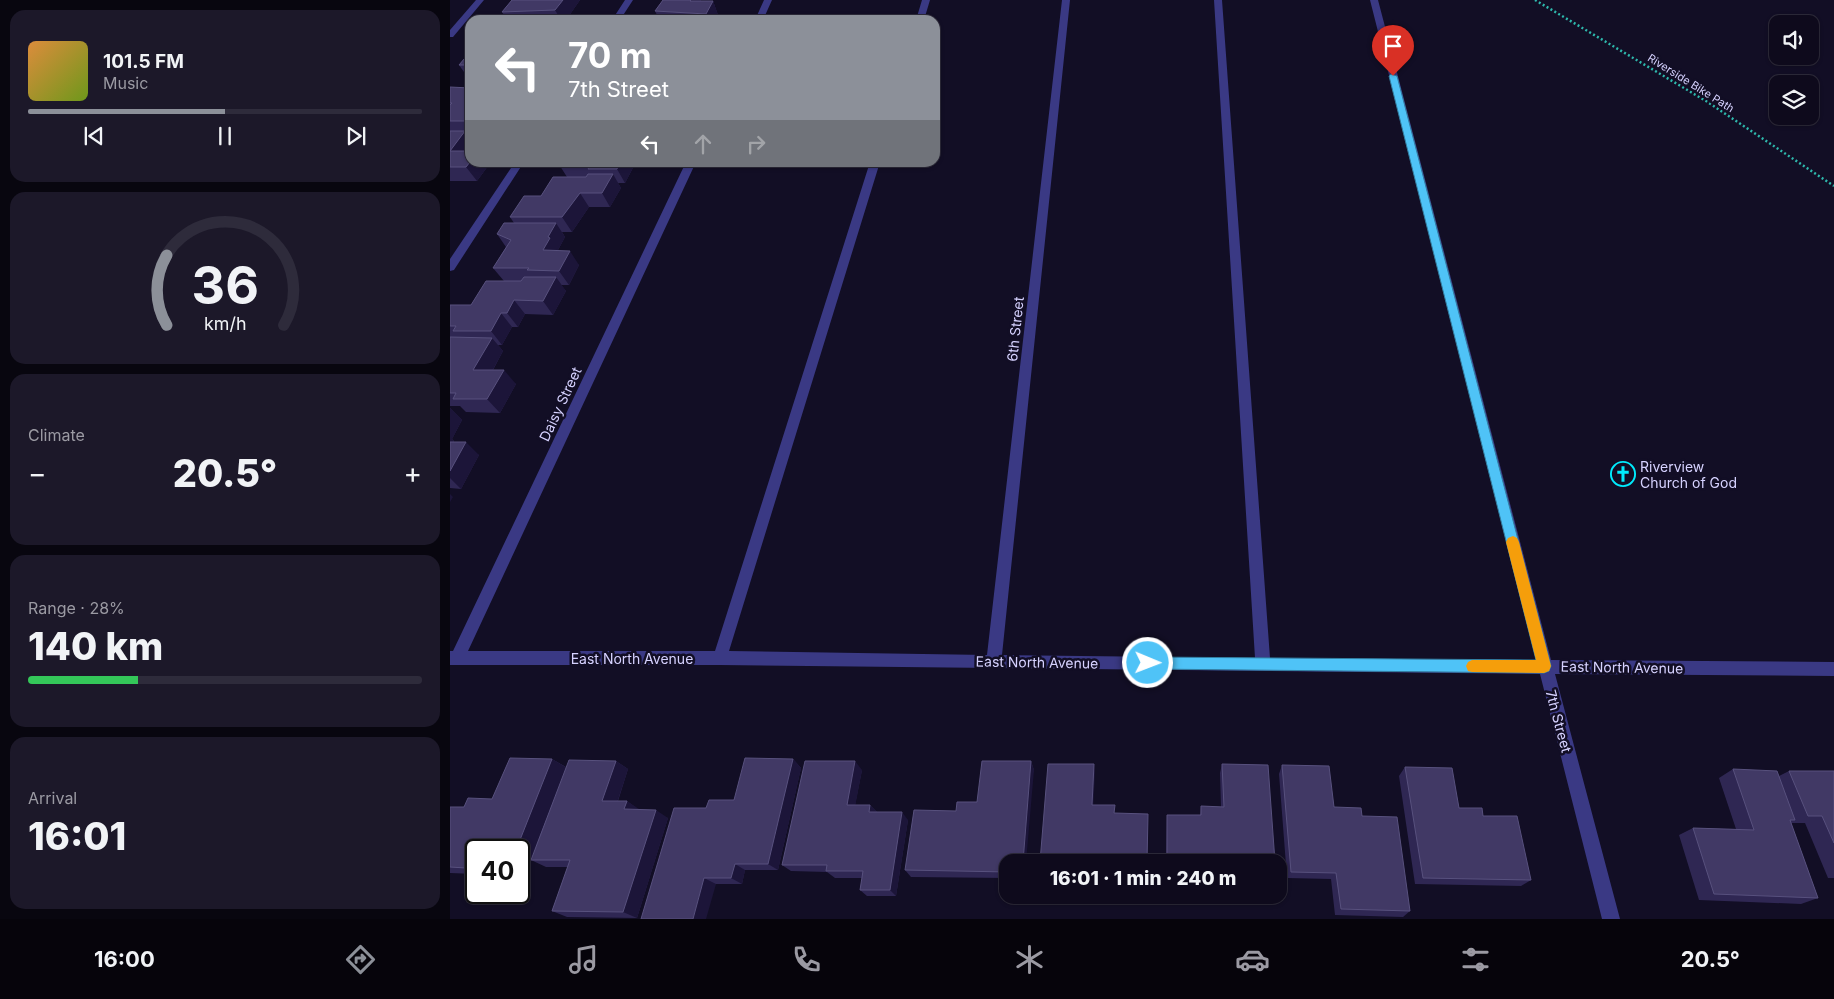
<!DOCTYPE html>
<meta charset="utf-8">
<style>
body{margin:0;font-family:Inter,sans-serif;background:#1c1829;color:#f1f3f6;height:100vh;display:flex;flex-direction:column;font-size:19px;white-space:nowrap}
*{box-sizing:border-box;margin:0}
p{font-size:16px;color:#9b9aa3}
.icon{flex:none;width:28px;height:28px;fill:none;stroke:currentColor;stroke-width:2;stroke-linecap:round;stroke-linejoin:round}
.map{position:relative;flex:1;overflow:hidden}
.sheet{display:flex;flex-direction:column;gap:10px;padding:10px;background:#08060f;width:450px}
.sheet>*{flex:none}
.top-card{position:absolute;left:15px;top:15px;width:475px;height:152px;border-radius:15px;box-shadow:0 1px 4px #0004,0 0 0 1px #2e2b3b;background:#8c9099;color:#fff;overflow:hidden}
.tools{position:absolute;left:1319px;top:15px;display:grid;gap:10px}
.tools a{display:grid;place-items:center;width:50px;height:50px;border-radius:10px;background:#0e0a1c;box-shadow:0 1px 4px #0004,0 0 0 1px #2e2b3b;font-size:25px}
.speed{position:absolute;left:15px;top:839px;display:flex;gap:10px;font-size:25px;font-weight:700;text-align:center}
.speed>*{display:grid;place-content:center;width:65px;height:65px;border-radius:50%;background:#0e0a1c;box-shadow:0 1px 4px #0004,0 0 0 1px #2e2b3b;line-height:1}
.speed .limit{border:2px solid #111;border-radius:8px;background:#fff;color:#111}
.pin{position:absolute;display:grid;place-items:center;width:42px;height:42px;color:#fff;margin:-51px -21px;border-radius:50% 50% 50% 0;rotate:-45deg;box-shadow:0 0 5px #0007}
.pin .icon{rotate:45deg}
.me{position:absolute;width:55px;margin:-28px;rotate:91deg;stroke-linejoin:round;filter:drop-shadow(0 0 4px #0008)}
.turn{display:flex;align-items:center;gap:18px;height:105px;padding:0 20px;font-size:22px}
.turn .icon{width:65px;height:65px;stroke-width:2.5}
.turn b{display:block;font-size:35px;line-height:42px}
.lanes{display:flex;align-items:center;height:48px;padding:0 20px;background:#0003;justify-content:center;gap:25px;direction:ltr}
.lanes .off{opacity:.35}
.big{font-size:38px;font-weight:800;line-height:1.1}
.sheet .tile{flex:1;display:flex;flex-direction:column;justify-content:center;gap:8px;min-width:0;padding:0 18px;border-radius:15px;background:#1c1829}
.sheet .dial{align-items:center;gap:0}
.dial svg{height:130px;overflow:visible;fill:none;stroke:#2e2b3b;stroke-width:7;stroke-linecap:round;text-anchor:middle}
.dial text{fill:#f1f3f6;stroke:none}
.song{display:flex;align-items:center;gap:15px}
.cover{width:60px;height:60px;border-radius:8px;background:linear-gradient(135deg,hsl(30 70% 55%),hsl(80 70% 35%))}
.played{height:5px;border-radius:2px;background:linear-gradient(90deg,#8c9099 50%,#2e2b3b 50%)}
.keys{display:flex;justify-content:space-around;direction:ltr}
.heat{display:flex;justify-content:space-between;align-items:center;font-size:28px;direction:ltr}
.charge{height:8px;border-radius:4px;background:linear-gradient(90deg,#34c759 28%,#2e2b3b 0)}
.trip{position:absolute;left:549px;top:854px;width:288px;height:50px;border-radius:15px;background:#0e0a1c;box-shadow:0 1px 4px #0004,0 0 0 1px #2e2b3b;font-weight:800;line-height:50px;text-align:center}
.menu{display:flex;height:80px;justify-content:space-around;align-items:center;background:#06040b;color:#9b9aa3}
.menu .icon{width:35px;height:35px}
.menu .current{color:#8c9099}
.menu b{font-size:22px;color:#f1f3f6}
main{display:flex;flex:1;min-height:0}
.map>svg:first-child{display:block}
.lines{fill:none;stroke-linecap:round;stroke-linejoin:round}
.path{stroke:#2eb8ac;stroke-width:2.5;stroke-dasharray:2 2.5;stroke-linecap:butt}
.minor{fill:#3a3984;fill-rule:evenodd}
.wall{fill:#2f2753}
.shaded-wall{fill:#1c1539}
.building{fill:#413965;stroke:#58517e}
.route{fill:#4fc3f7;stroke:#337fa1}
.slow{fill:#f59e0b}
.labels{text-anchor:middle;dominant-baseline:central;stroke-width:5;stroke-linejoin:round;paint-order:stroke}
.far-street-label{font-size:11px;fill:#d6d2ff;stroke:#120e25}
.street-label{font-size:14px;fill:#d6d2ff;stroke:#120e25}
.poi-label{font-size:14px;fill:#d6d2ff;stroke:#120e25;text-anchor:start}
</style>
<main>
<section class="sheet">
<div class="tile">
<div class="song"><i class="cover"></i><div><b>101.5 FM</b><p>Music</p></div></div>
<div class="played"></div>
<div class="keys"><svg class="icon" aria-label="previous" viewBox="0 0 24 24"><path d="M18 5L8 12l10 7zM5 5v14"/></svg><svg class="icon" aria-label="pause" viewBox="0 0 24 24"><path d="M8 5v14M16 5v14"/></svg><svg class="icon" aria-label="next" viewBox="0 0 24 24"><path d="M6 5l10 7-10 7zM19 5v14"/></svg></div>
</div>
<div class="tile dial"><svg viewBox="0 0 100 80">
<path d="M14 69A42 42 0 1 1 86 69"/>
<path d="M14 69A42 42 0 0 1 14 26" stroke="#8c9099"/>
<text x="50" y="56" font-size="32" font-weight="700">36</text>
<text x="50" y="72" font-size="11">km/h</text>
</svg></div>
<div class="tile"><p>Climate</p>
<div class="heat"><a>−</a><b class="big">20.5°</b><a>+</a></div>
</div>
<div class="tile"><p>Range · 28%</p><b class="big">140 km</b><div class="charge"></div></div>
<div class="tile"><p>Arrival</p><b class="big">16:01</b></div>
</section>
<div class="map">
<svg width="1384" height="919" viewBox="0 0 1384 919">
<rect width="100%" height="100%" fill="#120e25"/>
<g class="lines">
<!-- path -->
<path class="path" d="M1085,0L1256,101L1384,186"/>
<!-- minor -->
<path class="minor" d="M26,0H34L3,37H0V30Z
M175,0H183L170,20H162Z
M314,0H322L313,20H305Z
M472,0H480L474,20H466Z
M612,0H620L552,655L805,658L764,0H772L820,658L1087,660L920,0H928L1101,660L1384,662V676L1105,674L1170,919H1152L1090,674L270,665H0V651H3L236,162H246L18,651H265L420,162H430L279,651L537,655Z
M65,162H74L4,270L0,271V259Z"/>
</g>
<!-- wall -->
<path class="wall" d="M62,0H130L116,20H46L54,15L52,12Z
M213,0H251V1H263L268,15L266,20H200L209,19L205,11Z
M20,52V79H19L9,65Z
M0,87L20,88V135H18L20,138V162H36L38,166L27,181H0Z
M185,164L175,183H168L171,188L160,207H139L122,232H112L115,237L108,250L129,265L119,285H111L116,291L103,315L75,314L68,327H62L52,345H48L53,351L43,370L66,384L50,413L16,412L10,406H0V305H21L54,281L43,268L56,247L47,234L64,223L60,217L91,196L117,177L110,166Z
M0,408L12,420L2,439L4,441V442L29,455L11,489L0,488Z
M102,759L116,767L166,761L178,769L168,801H177L189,810L218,818L187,918L117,917L102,911L118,867H96L81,860L98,816L76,870H69V850H26V874L0,873V807H14L42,799Z
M343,759L351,768L328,870H295L292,884H266L191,919L284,800Z
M581,761L584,770L558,862V878L461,877L455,870L506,811L527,802Z
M772,764L825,862H716L717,815H750L751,806L771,807L770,773Z
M832,765L884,807L912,816L960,911L953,917L885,915L881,879L837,878L829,774Z
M955,767L1009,808L1033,816L1081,880L1071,886L965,884L949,776Z
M1283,769L1329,776L1339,771H1384V878H1378L1355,823H1341L1368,898L1351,904L1249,900L1229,835L1243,828L1286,829L1269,778Z
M412,770L405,805H420L427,812L458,820L446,896H417L410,890L412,878H385L377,872L341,871L332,865Z"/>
<!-- shaded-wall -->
<path class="shaded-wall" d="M113,0H130L116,20H111L105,10Z
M241,0H251L249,4L240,1Z
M263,1L268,15L266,20H258L256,14Z
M15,131L20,138V152L10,166L0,151Z
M20,162H36L38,166L27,181L16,167Z
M170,162H184L185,164L175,183L167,169Z
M163,174L171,188L160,207L152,193Z
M130,193L139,207L122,232L112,217Z
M106,223L115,237L108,250L110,252L93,250L98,237Z
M120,251L129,265L119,285L109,271Z
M106,277L116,291L103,315L93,301Z
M64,300L75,314L68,327L57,313Z
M51,313L62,327L52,345L41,331Z
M42,338L53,351L35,384L23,370Z
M54,370L66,384L50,413L37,399Z
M0,408L12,420L2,439L4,441L0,448Z
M16,442L29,455L11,489L0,478V471Z
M0,494L3,497L0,502Z
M102,759L117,768L76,870L69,867V850H66Z
M343,759L351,768L328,870L318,864Z
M166,761L178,769L165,809L152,801Z
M405,761L412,770L404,812L397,805Z
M581,761L584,770L576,862H573Z
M644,764L645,773L643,813L642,805Z
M177,801L189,809L187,817L174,809Z
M420,805L427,812H419Z
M206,810L218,818L187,918L173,912Z
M452,812L458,820L446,896L440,890Z
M19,862L26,865V872L16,868Z
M285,864L295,870L292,884L281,878Z
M254,878L266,884L256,919H243Z"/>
<!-- building -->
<path class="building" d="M62,0H113L105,10L52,12Z
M213,0H241L240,1H263L256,14L205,11Z
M50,15H74L72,18H97L96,20H46Z
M253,17L252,20H200L201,19Z
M20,52V65H9Z
M0,87L20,88V121H0V105L2,103H0Z
M0,131H15L0,151Z
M0,151H20V162L16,167H0Z
M112,162H170L167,169H138L140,166H110Z
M138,174H163L152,193H130L112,217H60L74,196H91L103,177H136Z
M54,223H106L98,237L100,238L93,250L120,251L109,271L77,270L79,268H43L61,240L47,234Z
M74,277H106L93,301L64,300L57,313H51L41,331H3L6,326H0V305H21L36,281H71Z
M0,337L42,338L23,370H54L37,399H3L6,393H0Z
M0,442H16L0,471Z
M60,758L102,759L66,850H26V862H19L16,868L0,867V807H14L18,798L42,799Z
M295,758L343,759L318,864H285L281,878H254L243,919H191L224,808H256L259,800H284Z
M119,760L166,761L152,801H177L174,809L206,810L173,912L102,911L120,860H81Z
M355,761H405L397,805H420L419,812H452L440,890H410L413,871H376L377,865H332Z
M532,761H581L573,862H558V872L455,870L464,810L506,811L507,802H527Z
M598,764H644L642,805H665L664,813L698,814L697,862H590Z
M772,764L818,765L825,862H717V815H751V806L774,807Z
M832,765L879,766L884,807L911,808L912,816L947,817L960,911L891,909L886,873L841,872Z
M955,767L1002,768L1009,808H1032L1033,816H1067L1081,880L973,878Z
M1283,769L1327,771L1345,820H1340L1368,898L1264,894L1243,828L1304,830Z
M1339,771H1384V843L1372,816H1358Z"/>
<!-- route -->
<path class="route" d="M941,74L947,76L1101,666L1099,671L1094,673L698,669L693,668L691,663L693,659L698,657L1086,660L939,76Z"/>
<!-- slow -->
<path class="slow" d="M1063,536L1067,538L1069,542L1101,666L1099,671L1094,673L1022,672L1018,671L1016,666L1018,662L1022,660H1086L1056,542L1058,538Z"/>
<!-- icons -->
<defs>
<symbol id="church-ring" viewBox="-11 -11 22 22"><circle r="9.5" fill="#120e25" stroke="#00ebfd" stroke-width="1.5"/><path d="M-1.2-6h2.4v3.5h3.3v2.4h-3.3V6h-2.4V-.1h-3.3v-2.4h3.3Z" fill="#00ebfd"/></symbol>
</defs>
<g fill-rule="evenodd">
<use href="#church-ring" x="1159" y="460" width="28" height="28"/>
</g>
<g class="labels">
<!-- far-street labels -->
<g class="far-street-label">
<text transform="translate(1241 83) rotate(32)">Riverside Bike Path</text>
</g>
<!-- street labels -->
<g class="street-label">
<text transform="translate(565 329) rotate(-84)">6th Street</text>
<text transform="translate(110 404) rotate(-65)">Daisy Street</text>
<text x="182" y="658">East North Avenue</text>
<text transform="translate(587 662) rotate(1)">East North Avenue</text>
<text transform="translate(1172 667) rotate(1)">East North Avenue</text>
<text transform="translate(1109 721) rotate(75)">7th Street</text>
</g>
<!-- poi labels -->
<g class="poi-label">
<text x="1190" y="466">Riverview<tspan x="1190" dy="16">Church of God</tspan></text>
</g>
</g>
</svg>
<div class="tools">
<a><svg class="icon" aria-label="sound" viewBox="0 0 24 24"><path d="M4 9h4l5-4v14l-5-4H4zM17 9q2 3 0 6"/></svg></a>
<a><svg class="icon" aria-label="layers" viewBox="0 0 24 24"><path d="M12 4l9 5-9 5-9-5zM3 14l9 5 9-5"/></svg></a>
</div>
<div class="speed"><div class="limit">40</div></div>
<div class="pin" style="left:943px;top:76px;background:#d93025"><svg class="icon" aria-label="arrive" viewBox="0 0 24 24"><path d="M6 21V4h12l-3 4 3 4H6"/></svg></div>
<svg class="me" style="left:698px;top:663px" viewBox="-20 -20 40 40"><circle r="17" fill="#4fc3f7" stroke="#fff" stroke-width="3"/><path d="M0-11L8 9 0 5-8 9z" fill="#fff"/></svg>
<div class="trip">16:01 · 1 min · 240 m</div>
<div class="top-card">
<div class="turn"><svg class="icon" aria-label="left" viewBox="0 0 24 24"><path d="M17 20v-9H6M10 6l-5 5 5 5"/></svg><div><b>70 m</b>7th Street</div></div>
<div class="lanes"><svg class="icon" aria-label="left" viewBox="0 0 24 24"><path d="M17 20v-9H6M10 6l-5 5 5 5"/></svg><svg class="icon off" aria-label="ahead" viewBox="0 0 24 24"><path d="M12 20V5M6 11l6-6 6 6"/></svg><svg class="icon off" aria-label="right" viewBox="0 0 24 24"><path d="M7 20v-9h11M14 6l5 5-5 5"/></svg></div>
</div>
</div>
</main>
<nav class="menu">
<b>16:00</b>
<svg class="icon current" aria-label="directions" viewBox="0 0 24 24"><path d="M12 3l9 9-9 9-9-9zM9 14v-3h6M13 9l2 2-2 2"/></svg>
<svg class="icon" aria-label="music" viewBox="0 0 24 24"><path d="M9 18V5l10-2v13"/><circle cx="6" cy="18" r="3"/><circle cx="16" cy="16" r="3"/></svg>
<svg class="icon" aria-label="phone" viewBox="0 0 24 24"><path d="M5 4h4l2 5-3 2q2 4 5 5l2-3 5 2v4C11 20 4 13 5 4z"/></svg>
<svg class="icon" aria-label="climate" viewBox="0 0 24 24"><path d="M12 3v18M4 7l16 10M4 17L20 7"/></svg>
<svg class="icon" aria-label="car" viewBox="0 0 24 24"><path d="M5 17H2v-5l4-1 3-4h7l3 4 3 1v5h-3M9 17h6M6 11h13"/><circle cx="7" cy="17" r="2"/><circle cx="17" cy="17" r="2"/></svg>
<svg class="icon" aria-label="filters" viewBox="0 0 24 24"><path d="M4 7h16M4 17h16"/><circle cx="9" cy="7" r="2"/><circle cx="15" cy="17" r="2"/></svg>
<b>20.5°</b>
</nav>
